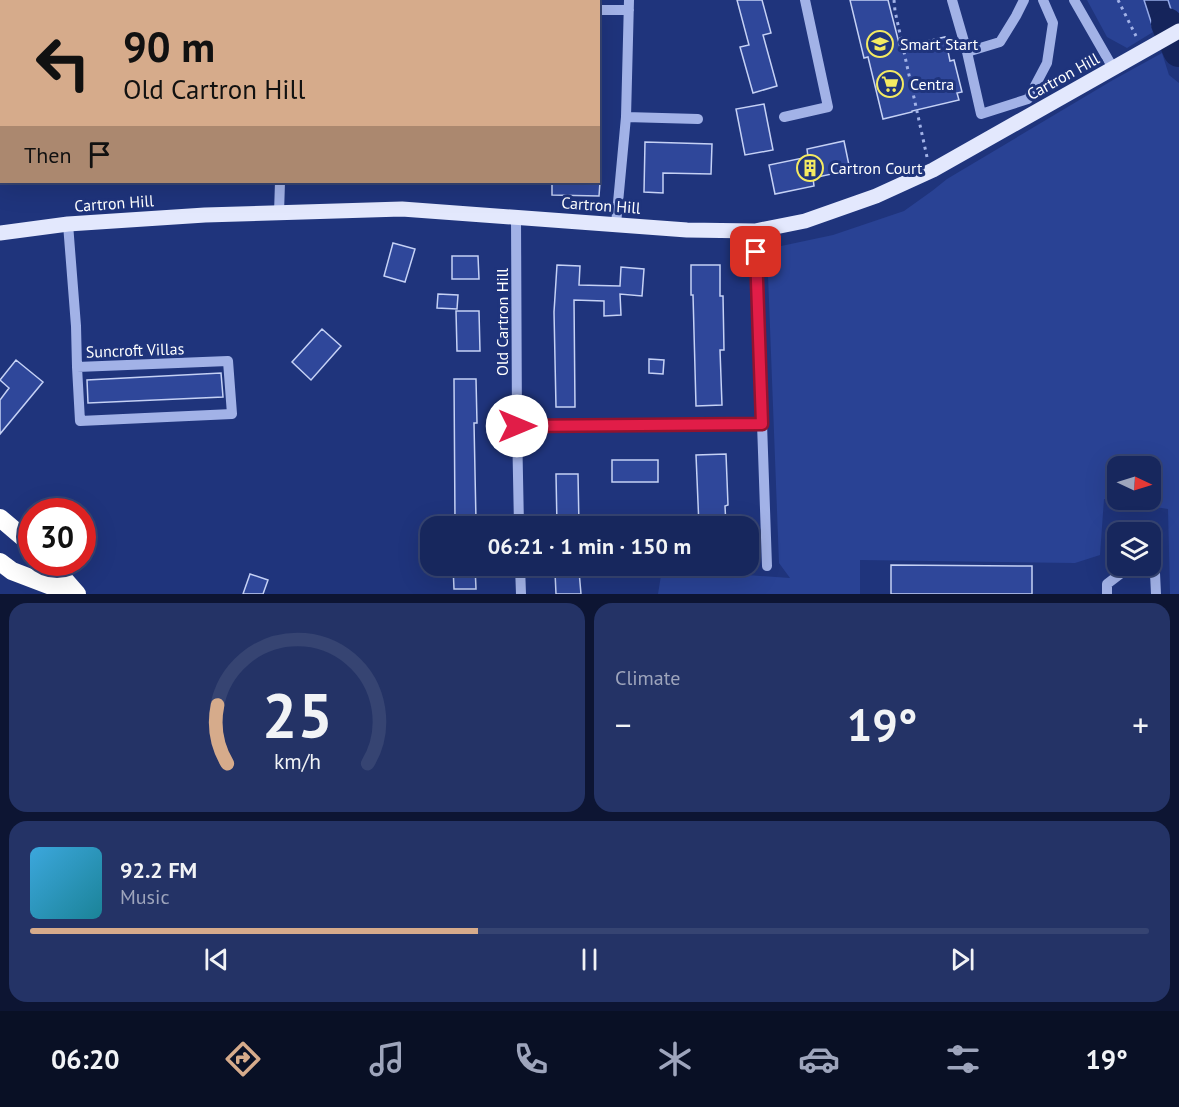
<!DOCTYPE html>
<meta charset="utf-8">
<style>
body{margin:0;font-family:"PT Sans",sans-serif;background:#243366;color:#f1f3f6;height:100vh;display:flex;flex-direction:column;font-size:22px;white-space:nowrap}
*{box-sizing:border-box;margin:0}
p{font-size:20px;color:#9ea5bc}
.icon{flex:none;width:33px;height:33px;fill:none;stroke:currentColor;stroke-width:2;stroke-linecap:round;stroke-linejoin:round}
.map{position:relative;height:594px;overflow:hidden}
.side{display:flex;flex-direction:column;gap:9px;padding:9px;background:#0d1533;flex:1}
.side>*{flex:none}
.hud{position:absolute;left:0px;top:0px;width:600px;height:183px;box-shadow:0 6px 24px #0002,0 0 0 2px #364472;background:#d6ab8b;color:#111;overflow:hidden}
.needle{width:39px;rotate:94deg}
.buttons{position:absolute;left:1107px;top:456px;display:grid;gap:12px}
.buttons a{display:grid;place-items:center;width:54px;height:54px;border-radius:12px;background:#17275d;box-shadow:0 6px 24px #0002,0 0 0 2px #364472;font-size:30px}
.speed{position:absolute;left:18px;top:498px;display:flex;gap:12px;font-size:30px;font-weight:700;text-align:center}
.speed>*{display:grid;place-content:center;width:78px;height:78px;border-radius:50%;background:#17275d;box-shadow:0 6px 24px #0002,0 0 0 2px #364472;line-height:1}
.speed .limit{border:9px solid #d22;background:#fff;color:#111}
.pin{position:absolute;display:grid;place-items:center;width:51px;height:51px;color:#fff;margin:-26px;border-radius:12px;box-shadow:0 3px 9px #0006}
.me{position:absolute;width:66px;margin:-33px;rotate:90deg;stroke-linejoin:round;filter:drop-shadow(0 0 4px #0008)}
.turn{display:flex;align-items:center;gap:21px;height:126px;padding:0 24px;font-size:27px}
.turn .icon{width:78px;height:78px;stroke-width:2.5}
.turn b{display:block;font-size:42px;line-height:51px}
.then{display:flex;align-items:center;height:57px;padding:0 24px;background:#0003;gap:12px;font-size:22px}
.big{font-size:45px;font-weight:800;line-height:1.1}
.side .tile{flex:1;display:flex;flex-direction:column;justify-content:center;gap:9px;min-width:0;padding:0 21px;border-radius:18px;background:#243366}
.side .dial{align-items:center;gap:0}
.dial svg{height:156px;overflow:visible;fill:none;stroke:#364472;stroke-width:7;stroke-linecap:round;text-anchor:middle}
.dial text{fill:#f1f3f6;stroke:none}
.song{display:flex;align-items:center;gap:18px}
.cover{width:72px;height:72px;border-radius:9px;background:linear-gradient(135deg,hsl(200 70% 55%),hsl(190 70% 35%))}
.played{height:6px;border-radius:3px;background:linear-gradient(90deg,#d6ab8b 40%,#364472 40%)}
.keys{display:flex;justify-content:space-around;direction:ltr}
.heat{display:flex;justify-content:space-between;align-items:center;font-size:33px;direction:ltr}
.side .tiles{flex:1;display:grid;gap:9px;grid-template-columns:1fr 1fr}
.tile:last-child{grid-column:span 2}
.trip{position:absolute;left:420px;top:516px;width:339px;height:60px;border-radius:18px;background:#17275d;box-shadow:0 6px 24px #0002,0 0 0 2px #364472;font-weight:800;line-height:60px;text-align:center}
.tabs{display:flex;height:96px;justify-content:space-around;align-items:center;background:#091025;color:#9ea5bc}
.tabs .icon{width:42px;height:42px}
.tabs .selected{color:#d6ab8b}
.tabs b{font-size:27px;color:#f1f3f6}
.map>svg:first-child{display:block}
.green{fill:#294294;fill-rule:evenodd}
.water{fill:#15245b;stroke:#95aae8;stroke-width:1.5}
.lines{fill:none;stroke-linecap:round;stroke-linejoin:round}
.river{stroke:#15245b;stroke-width:32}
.building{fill:#2f479a;stroke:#c5d1f5;stroke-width:1.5}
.path{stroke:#a2b2e7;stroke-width:3;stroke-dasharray:3 4.5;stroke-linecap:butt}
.minor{stroke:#a2b2e7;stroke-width:10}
.major{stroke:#e3e8fd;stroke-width:15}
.highway{stroke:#fff;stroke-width:18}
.route-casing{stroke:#92132f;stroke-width:15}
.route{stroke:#e11d48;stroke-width:10}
.labels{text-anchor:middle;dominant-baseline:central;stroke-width:6;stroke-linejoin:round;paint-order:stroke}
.poi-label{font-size:16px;fill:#fff;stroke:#1f347c;text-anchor:start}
.street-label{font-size:16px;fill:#fff;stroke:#1f347c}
</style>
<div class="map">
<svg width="1179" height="594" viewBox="0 0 1179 594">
<rect width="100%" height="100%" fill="#1f347c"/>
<!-- green -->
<path class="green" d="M1087,0H1179V16L1127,48L1107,37Z
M1162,53L1169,75L1179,83V594H1170L1168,509L1104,499L1100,555L1075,563L860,560V594H658L662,569L790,578L779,563L767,249L833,235L904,211L932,191L947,179L1113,80ZM1150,466V500H1118V466Z"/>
<!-- water -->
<path class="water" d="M1144,0H1168L1174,19L1154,31Z"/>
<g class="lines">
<!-- river -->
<path class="river" d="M1167,24L1179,51"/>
</g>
<!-- building -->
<path class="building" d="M737,0H762L771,33L763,35L777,86L753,93L740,47L749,45Z
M850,0H888L900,47L945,37L950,61L954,60L962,92L957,93L959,100L912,111V112L883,119L868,57L864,58Z
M764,104L773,150L745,155L736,109Z
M844,141L850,170L813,178L814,186L775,194L769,165L808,157L807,149Z
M645,142L712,144L711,174L663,173V193L644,192Z
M552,182H600L599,196L552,195Z
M393,243L415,249L405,282L384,276Z
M452,256H478L479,279H452Z
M557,265L580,266L579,285L620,286L621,267L644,269L642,296L620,294L621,315L604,316V301L574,300L575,407H556L554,312Z
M691,265H720V296H723L724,350H720L722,405L696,406L693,295H691Z
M438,294L458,295L457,309L437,308Z
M456,311H479L480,351H457Z
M322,329L341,346L311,380L292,362Z
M649,359L664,360L663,374L649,373Z
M16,360L43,382L0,434V400L9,388L0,380Z
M221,373L223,397L88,403L87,380Z
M454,379H476L477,423H474L476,521H455Z
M726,454L728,505L725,506L726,526H699L696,455Z
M612,460H658V482H612Z
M556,474H578L579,526H557Z
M891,565L1032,566V594H891Z
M453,566H475L476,589H454Z
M579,571L581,594H556L555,572Z
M250,574L268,580L263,594H243Z"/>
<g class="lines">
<!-- path -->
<path class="path" d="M894,0L895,11L927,157
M1118,0L1136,36"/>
<!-- minor -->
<path class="minor" d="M433,0V2
M952,0L967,52L981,114L1028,99L1047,63L1053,23L1043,0
M1074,0L1113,68
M282,2V0
M598,10H629
M967,52L1000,42L1016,16L1024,0
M626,117L698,119
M784,117L828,107L805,0
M279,213L280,182
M516,218L517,426L519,526
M68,224L76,326L77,367L228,361L232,414L80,421L77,367
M616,224L626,117L629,0
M756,252L767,566
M517,426L762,424
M520,566L521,594
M1107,594V584L1124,571L1155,573L1156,594"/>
<!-- major -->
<path class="major" d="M0,233L68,224L205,215L402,209L687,230L755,231L805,221L876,196L933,170L1179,31"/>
<!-- highway -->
<path class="highway" d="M0,518L32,545
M0,562L12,571L72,594
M49,562L77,594"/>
</g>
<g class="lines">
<defs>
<path id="route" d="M517,426L762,424L756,252"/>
</defs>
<!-- route casing -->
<use href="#route" class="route-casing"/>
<!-- route -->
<use href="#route" class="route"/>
</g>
<!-- icons -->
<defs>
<symbol id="school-ring" viewBox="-11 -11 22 22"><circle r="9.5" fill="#1f347c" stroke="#f4ea62" stroke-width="1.5"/><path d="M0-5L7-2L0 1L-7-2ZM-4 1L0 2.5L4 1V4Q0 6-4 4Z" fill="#f4ea62"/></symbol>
<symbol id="supermarket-ring" viewBox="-11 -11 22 22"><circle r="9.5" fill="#1f347c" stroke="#f4ea62" stroke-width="1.5"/><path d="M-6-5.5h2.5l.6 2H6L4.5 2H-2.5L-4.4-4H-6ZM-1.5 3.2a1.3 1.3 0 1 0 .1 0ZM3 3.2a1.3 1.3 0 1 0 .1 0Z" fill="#f4ea62"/></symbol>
<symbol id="building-ring" viewBox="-11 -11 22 22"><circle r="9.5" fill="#1f347c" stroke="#f4ea62" stroke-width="1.5"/><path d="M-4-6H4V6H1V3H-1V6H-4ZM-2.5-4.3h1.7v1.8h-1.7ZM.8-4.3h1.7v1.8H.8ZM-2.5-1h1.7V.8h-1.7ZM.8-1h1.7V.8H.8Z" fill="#f4ea62"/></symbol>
</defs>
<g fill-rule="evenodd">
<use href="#school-ring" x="865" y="29" width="30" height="30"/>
<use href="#supermarket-ring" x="875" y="69" width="30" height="30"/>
<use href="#building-ring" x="795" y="153" width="30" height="30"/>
</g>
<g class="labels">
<!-- poi labels -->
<g class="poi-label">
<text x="900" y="44">Smart Start</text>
<text x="910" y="84">Centra</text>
<text x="830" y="168">Cartron Court</text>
</g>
<!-- street labels -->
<g class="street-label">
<text transform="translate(1063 76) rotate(-29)">Cartron Hill</text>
<text transform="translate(114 203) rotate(-4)">Cartron Hill</text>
<text transform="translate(601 205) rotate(4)">Cartron Hill</text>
<text transform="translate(502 322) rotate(-90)">Old Cartron Hill</text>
<text transform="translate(135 350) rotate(-2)">Suncroft Villas</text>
</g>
</g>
</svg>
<div class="buttons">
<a><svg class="needle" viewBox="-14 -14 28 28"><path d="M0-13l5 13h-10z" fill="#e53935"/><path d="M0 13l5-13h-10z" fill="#9ea5bc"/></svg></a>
<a><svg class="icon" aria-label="layers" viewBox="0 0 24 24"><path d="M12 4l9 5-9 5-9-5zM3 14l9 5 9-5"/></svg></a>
</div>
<div class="speed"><div class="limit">30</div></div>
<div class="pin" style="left:756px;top:252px;background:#d93025"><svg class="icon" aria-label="arrive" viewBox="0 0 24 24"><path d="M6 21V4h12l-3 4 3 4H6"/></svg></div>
<svg class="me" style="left:517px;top:426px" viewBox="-20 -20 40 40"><circle r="19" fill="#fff"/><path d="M0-13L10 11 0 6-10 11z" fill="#e11d48"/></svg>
<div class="trip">06:21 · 1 min · 150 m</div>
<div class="hud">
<div class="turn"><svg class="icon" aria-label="left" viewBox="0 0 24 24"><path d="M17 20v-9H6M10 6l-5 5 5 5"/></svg><div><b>90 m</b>Old Cartron Hill</div></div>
<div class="then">Then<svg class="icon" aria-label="arrive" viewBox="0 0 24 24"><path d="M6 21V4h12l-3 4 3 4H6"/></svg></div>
</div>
</div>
<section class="side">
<div class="tiles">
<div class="tile dial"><svg viewBox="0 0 100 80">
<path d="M14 69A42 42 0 1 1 86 69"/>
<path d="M14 69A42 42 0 0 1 9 39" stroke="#d6ab8b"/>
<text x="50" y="56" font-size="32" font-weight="700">25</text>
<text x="50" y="72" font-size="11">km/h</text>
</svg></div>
<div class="tile"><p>Climate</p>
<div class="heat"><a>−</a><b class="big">19°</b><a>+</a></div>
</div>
<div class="tile">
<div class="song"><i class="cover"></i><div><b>92.2 FM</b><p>Music</p></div></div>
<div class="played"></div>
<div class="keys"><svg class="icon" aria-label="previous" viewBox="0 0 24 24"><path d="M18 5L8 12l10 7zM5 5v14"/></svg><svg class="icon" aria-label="pause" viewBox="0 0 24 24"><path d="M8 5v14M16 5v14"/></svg><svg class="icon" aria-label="next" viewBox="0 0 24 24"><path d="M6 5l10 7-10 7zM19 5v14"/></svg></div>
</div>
</div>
</section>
<nav class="tabs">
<b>06:20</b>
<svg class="icon selected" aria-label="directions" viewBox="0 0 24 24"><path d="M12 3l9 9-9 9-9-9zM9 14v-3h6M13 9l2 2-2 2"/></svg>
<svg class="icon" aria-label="music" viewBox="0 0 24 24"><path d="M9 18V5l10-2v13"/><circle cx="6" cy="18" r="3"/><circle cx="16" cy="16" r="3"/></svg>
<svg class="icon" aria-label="phone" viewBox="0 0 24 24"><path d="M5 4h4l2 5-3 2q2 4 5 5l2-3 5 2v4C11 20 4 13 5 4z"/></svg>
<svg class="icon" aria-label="climate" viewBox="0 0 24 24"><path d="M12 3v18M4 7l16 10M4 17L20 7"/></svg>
<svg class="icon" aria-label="car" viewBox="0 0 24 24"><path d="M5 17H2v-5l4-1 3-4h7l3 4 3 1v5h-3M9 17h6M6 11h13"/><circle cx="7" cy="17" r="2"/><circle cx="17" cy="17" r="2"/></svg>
<svg class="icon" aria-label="filters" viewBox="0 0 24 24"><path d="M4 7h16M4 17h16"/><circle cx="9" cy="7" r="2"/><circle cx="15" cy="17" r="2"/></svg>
<b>19°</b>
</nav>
